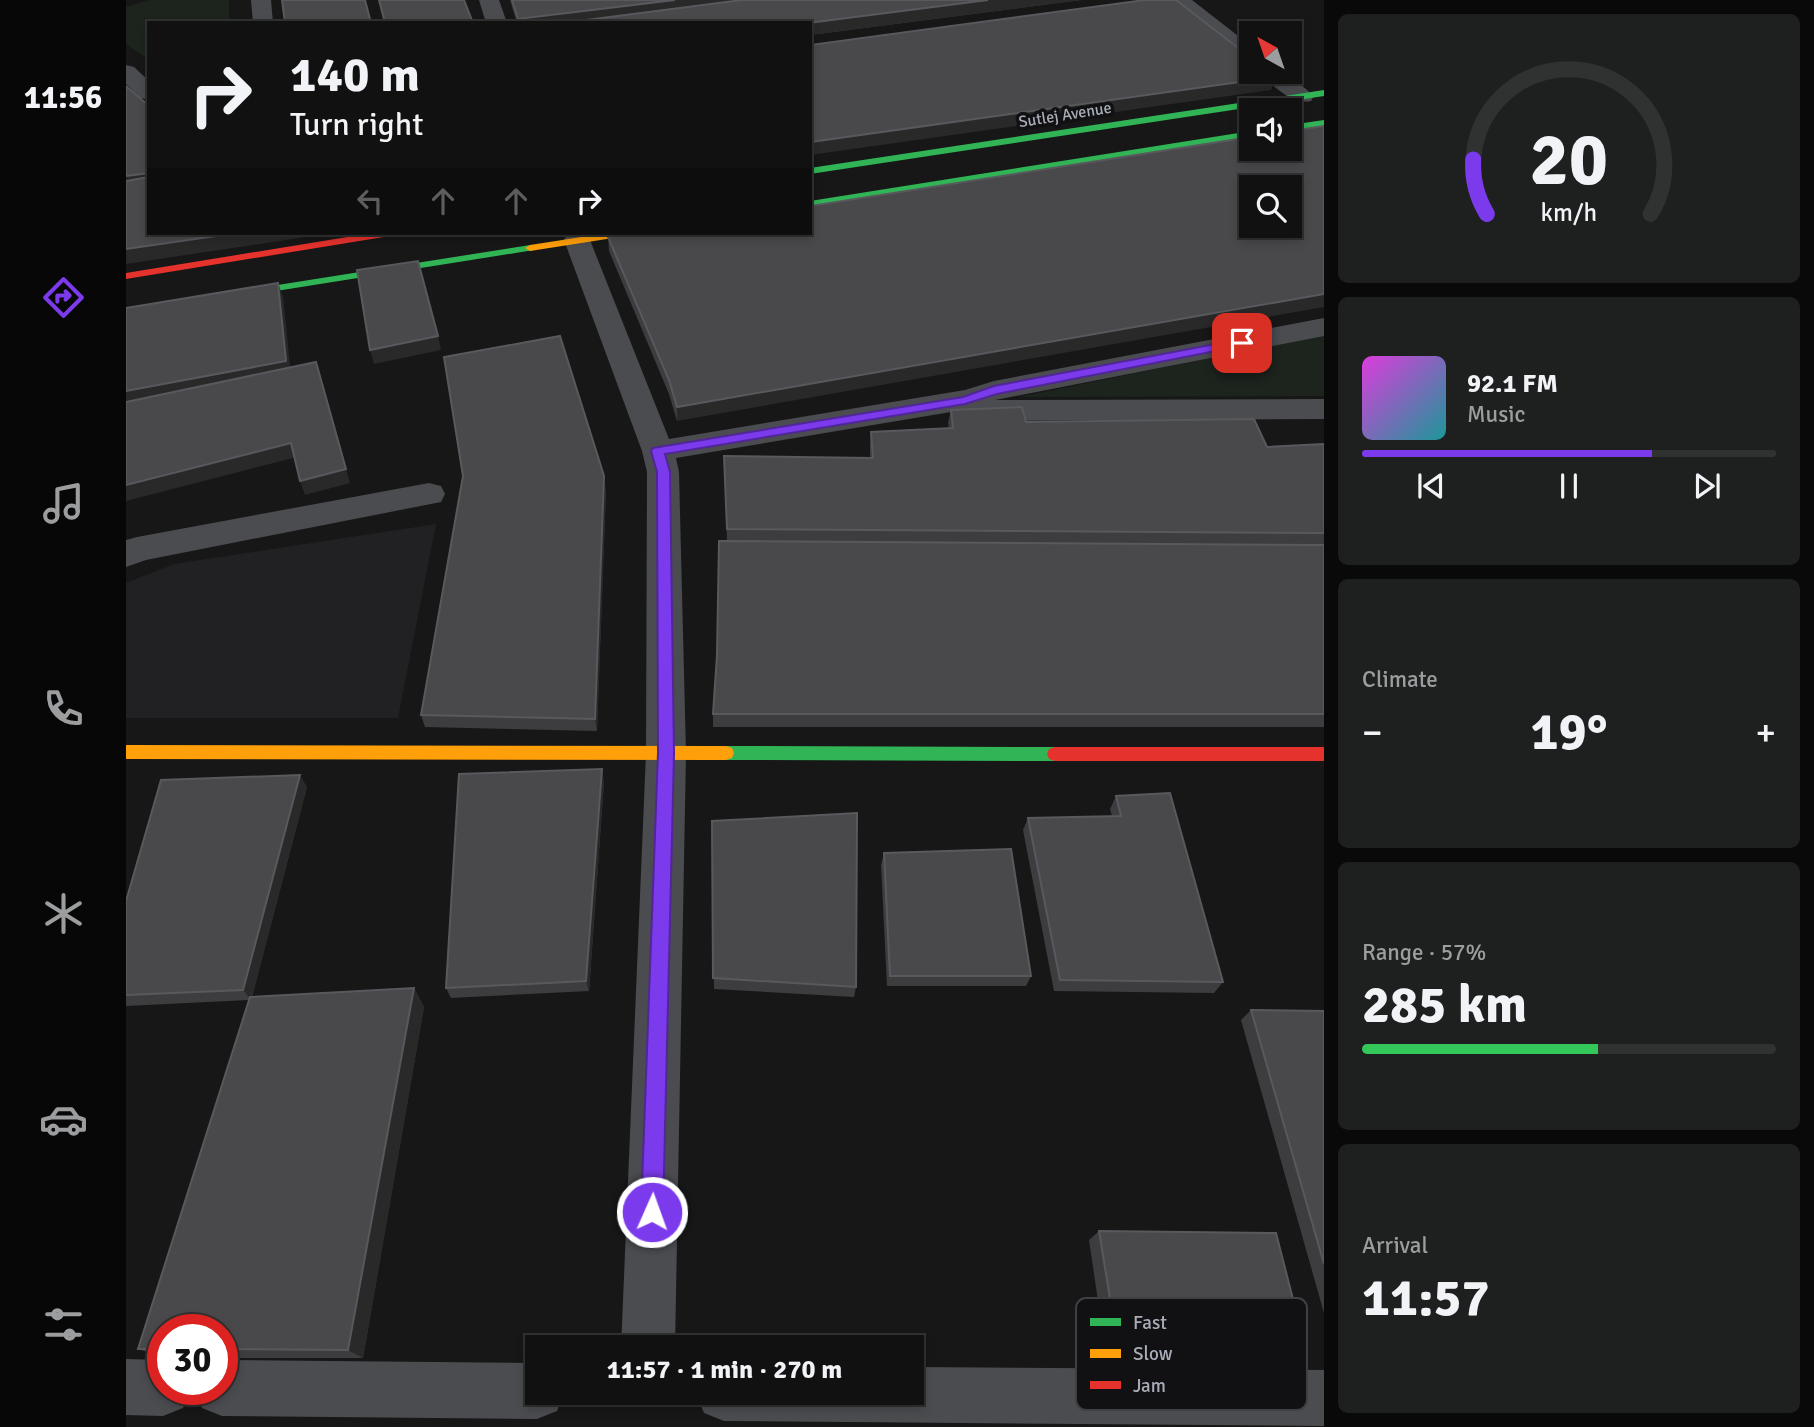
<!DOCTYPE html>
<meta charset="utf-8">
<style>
body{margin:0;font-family:Signika,sans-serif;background:#1e1f1f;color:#f1f3f6;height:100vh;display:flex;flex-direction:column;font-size:26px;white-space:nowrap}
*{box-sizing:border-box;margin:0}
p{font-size:23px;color:#9c9d9f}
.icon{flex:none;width:38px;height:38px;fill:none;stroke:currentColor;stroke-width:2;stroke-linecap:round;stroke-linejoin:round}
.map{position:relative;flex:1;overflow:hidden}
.drawer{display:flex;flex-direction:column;gap:14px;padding:14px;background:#090909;width:490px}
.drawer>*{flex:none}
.guide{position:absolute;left:21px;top:21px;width:665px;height:214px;border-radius:0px;box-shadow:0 4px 10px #0003,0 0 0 2px #303131;background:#111;color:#f1f3f6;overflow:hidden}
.needle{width:46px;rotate:320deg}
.tools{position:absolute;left:1113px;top:21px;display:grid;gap:14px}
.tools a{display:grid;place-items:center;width:63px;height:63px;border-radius:0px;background:#111;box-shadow:0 4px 10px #0003,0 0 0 2px #303131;font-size:35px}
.speed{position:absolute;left:21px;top:1314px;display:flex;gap:14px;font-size:35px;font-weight:700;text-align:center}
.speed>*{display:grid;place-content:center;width:91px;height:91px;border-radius:50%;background:#111;box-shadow:0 4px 10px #0003,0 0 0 2px #303131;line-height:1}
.speed .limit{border:10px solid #d22;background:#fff;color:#111}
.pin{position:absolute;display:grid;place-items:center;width:60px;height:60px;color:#fff;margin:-30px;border-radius:14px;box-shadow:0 4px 10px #0006}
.me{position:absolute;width:77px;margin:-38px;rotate:2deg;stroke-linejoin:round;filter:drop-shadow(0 0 5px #0008)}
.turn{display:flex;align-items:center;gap:24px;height:147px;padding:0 28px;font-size:32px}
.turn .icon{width:91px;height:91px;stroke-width:2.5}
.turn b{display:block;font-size:49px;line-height:60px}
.lanes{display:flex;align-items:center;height:66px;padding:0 28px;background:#0003;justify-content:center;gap:35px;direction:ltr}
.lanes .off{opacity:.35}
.big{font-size:52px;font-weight:700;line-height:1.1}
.drawer .widget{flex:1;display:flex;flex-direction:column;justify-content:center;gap:10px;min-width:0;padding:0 24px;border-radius:10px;background:#1e1f1f}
.drawer .dial{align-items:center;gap:0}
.dial svg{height:182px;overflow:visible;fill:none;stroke:#303131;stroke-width:7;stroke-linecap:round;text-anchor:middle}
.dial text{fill:#f1f3f6;stroke:none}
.song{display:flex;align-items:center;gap:21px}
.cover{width:84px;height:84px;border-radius:10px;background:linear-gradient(135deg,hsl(300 70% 55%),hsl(180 70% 35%))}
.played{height:7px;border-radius:4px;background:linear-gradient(90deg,#7c3aed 70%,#303131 70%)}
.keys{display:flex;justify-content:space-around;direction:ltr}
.heat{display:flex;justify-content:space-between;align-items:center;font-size:38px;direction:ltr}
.charge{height:10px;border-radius:5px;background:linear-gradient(90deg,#34c759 57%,#303131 0)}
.trip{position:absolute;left:399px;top:1335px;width:399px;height:70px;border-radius:0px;background:#111;box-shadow:0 4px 10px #0003,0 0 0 2px #303131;font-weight:700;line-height:70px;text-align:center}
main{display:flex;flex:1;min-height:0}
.tab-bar{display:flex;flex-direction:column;width:126px;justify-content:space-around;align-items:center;background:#070707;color:#9c9d9f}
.tab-bar .icon{width:49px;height:49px}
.tab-bar .current{color:#7c3aed}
.tab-bar b{font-size:32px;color:#f1f3f6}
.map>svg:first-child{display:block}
.built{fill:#212123}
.green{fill:#1d241e}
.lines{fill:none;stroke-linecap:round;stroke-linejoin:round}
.street{fill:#4b4c50;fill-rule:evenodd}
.fast{fill:#30b455;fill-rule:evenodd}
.slow{fill:#ff9f0a;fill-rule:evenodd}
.jam{fill:#e5322d;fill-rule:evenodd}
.wall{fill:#3d3d3f}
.shaded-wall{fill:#29292a}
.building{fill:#49494c;stroke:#58595d;stroke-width:2;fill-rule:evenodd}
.route{fill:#7c3aed;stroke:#51269a;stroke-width:2}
.labels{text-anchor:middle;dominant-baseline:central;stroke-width:7;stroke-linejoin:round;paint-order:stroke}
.far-street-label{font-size:16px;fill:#a8adb8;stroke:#111113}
.key{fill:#111113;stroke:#3e4045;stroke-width:2}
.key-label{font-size:19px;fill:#a8adb8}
</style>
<main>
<nav class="tab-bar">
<b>11:56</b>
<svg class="icon current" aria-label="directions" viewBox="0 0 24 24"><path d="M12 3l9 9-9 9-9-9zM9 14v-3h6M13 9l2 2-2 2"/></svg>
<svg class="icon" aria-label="music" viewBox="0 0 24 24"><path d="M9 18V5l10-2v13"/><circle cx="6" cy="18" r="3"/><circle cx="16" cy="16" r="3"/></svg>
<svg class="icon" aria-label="phone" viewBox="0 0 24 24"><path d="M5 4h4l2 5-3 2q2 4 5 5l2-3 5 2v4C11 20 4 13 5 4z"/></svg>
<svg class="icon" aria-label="climate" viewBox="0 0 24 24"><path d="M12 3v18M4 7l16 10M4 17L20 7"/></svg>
<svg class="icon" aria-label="car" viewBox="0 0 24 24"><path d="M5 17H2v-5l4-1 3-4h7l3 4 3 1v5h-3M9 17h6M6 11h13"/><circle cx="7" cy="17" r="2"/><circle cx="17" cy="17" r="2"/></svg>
<svg class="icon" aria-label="filters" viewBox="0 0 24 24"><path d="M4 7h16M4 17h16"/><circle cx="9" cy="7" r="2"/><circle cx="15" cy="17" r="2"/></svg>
</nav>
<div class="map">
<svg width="1198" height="1427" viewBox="0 0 1198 1427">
<rect width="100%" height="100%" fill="#171717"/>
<!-- built -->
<path class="built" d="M310,524L272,718H0V583L48,564Z"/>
<!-- green -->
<path class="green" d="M24,0H103V23H23V60L0,44V7Z
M1198,335V396L893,397Z"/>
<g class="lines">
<!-- street -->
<path class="street" d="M125,0H145L147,23H127Z
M353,0H373L381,23H360Z
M1043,0H1066L1125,46V62L1117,61Z
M0,65L8,67L23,81V100L15,98L0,84Z
M1135,72H1160L1188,96L1185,101C1168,105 1145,86 1135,72Z
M454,233L460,234L464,240L543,439L839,390L868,381L1198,318V336L869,400L1198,399V419L869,421L837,410L550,458L553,472L560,753L549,1348H495L520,753L521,472L516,451L438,240L442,234Z
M303,483L315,486L319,494L315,502L20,560L0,567V540L11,537Z
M0,1359L37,1360V1390H64L57,1408L37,1416L0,1415Z
M96,1360L411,1363V1393H438L431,1411L411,1419L96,1416L76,1408L69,1390H96Z
M786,1367L1198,1370V1426L598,1421L578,1413L570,1393H786Z"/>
<!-- fast -->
<path class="fast" d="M1198,90V96L684,174V168Z
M1198,120V126L1164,131V125Z
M1125,131V137L684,207V201Z
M404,245L409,248L408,250L0,315V309Z
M600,746L929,747L935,749L937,754L935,759L929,761L600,760L594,758L592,753L594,748Z"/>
<!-- slow -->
<path class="slow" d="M481,233H505L500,236L404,251L399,248L404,245Z
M0,745L600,746L606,748L608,753L606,758L600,760L0,759Z"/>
<!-- jam -->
<path class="jam" d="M246,233H269L264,236L0,279V273Z
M929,747H1198V761H929L923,759L921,754L923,749Z"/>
</g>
<!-- wall -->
<path class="wall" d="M384,0H956L684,35V23H391Z
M1198,126L551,421L543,394L483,251L482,237Z
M825,410L900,422L1141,447L1198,444V727H587V714L601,541L598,456L744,458V445L745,432L823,428L822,423Z
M480,490L471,731L299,727L295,715Z
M478,782L463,991L325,998L320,988Z
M181,787L126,997L288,988L298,1007L237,1358H96V1330H37V1357H35L12,1349L123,1000L0,1006V901Z
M990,796L1097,982L1088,993L928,991L897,830L902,818L986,816L984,809Z
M586,821L730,987L728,997L588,989Z
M758,853L905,976L900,986H761L755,865Z
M1125,1010L1198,1011V1313L1115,1020Z
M973,1231L1178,1342L1161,1349L979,1348L963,1240Z"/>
<!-- shaded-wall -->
<path class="shaded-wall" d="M549,0H649L467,23H392V19Z
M862,0H956L684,35V23Z
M1150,77L1145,90L684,155V142Z
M23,173V187L0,190V176Z
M111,233H207L0,264V249Z
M152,283L157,297L165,375L0,407V391Z
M1198,294V307L551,421V407Z
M312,336L315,350L248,364L244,350Z
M190,362L224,483L179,495L174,481Z
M165,443L171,457L0,501V485Z
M478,476L480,490L471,731L469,719Z
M476,769L478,782L463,991L460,981Z
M174,775L181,787L125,1000L117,990Z
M288,988L298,1007L237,1358L222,1350Z"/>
<!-- building -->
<path class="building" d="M156,0H239L245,23H159Z
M253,0H338L347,23H259Z
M386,0H549L392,19Z
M616,0H862L682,23H437Z
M1019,0H1050L1125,58V72H1143L1150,77L684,142V45Z
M0,86L23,106V173L0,176Z
M1198,126V294L551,407L543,380L482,237L511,233H684V206L1125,137V149H1164V131ZM1125,187H1164V226H1125Z
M23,177V233H111L0,249V181Z
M292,261L312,336L244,350L231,270Z
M152,283L160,361L0,391V308Z
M434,336L478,476L469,719L295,715L337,476L318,357Z
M190,362L220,469L174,481L165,443L0,485V402Z
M896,407L900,422L1128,419L1141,447L1198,444V533L601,529L598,456L747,458L745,432L827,428L825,410Z
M593,541L1198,545V714H587L591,655Z
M476,769L460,981L320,988L333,774Z
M174,775L117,990L0,995V901L35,780Z
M1044,793L1097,982L934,980L902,818L995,816L990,796Z
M731,813L730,987L587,978L586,821Z
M885,849L905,976H764L758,853Z
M288,988L222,1350L96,1349V1330H37V1349H12L124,997Z
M1125,1010L1198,1011V1264Z
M973,1231L1150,1233L1178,1342L991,1341Z"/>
<!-- route -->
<path class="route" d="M1116,339L1122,343L1120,345L871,394L839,404L539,454L544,472L548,753L537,1212L534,1220L526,1223L519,1220L515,1212L532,753L531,472L525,451L527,448L837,397L868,386Z"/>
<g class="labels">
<!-- far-street labels -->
<g class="far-street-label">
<text transform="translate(939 115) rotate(-9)">Sutlej Avenue</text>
</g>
</g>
<!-- legend -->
<rect x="950" y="1298" width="231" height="112" rx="10" class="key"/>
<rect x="964" y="1318" width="31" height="8" fill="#30b455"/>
<rect x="964" y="1349" width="31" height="9" fill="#ff9f0a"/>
<rect x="964" y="1381" width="31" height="8" fill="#e5322d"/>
<g class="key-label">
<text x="1007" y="1329">Fast</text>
<text x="1007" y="1360">Slow</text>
<text x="1007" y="1392">Jam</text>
</g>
</svg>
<div class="tools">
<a><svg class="needle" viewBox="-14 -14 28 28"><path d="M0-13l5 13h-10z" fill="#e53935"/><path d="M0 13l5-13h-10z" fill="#9c9d9f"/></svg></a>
<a><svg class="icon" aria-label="sound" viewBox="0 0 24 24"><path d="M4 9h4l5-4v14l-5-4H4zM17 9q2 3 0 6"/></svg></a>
<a><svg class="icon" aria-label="search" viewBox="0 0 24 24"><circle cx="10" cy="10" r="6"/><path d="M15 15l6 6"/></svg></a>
</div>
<div class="speed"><div class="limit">30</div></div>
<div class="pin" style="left:1116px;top:343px;background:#d93025"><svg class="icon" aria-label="arrive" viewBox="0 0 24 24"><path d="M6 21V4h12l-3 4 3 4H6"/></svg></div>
<svg class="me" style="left:526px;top:1212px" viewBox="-20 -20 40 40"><circle r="17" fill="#7c3aed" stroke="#fff" stroke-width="3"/><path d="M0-11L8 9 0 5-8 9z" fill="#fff"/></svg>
<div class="trip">11:57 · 1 min · 270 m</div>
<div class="guide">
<div class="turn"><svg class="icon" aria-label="right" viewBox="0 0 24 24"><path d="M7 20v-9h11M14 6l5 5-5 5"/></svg><div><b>140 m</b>Turn right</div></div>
<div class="lanes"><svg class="icon off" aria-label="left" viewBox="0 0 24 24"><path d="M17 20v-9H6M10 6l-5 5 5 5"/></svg><svg class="icon off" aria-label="ahead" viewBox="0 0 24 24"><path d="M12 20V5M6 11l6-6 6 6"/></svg><svg class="icon off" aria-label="ahead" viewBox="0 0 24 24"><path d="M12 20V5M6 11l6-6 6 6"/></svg><svg class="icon" aria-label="right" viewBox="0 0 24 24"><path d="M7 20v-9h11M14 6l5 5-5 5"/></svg></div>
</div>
</div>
<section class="drawer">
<div class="widget dial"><svg viewBox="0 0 100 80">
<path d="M14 69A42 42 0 1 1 86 69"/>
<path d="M14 69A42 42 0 0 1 8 45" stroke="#7c3aed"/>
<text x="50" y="56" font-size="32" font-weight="700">20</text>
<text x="50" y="72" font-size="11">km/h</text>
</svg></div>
<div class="widget">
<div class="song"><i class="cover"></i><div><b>92.1 FM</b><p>Music</p></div></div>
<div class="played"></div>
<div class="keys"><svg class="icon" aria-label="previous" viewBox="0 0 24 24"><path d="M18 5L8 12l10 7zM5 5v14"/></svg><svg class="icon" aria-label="pause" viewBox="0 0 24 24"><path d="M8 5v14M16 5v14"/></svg><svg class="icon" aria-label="next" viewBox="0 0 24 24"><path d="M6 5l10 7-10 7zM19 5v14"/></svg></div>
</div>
<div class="widget"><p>Climate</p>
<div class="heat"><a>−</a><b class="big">19°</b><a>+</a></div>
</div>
<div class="widget"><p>Range · 57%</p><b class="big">285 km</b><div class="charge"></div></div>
<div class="widget"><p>Arrival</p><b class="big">11:57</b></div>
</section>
</main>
